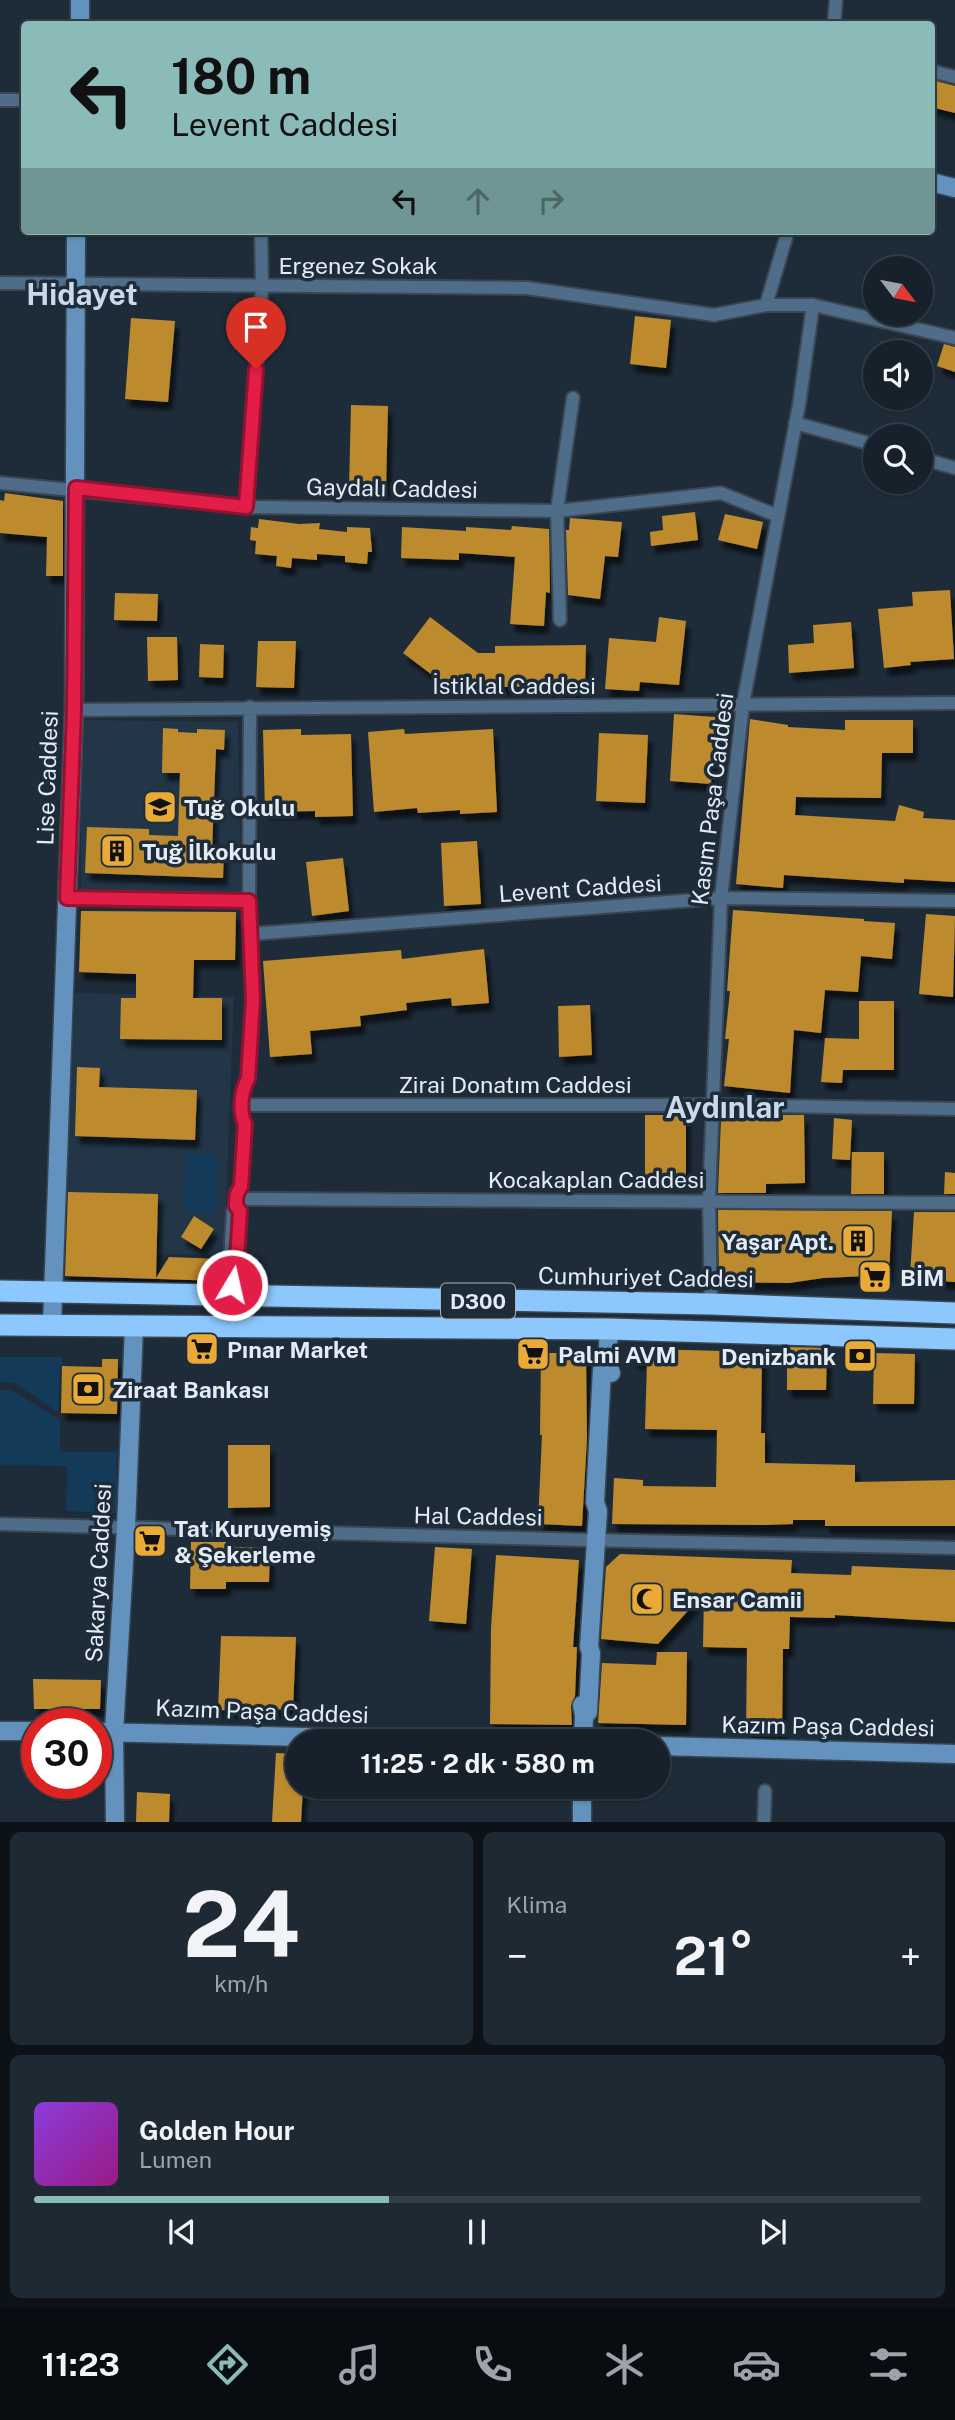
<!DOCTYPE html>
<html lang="tr">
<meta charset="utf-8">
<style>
body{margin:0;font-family:"Public Sans",sans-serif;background:#1f2933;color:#f1f3f6;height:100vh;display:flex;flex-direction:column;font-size:26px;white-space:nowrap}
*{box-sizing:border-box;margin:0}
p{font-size:23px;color:#9ea3a9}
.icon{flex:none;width:38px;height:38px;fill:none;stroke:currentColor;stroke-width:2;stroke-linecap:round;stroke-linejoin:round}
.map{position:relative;height:1822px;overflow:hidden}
.side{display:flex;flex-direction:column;gap:10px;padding:10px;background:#0c1218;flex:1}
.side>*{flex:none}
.top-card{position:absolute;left:21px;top:21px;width:914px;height:214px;border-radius:7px;box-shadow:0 2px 5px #0004,0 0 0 2px #353e47;background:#8bbbb9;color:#111;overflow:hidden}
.needle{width:46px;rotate:122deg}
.fabs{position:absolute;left:863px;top:256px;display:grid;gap:14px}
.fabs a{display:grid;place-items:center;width:70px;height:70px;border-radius:50%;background:#16212b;box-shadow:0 2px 5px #0004,0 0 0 2px #353e47;font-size:35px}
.speed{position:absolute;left:21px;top:1708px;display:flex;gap:14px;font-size:35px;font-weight:700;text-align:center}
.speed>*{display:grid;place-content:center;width:91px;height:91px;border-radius:50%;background:#16212b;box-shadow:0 2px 5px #0004,0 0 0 2px #353e47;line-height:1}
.speed .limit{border:10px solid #d22;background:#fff;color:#111}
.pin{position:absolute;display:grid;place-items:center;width:60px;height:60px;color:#fff;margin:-72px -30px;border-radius:50% 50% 50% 0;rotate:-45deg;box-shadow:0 0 7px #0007}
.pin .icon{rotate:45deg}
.me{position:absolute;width:77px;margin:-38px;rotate:9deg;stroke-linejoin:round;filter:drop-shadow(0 0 5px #0008)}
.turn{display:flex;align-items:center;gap:24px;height:147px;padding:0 35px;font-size:32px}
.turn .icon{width:91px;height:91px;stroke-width:2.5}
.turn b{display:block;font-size:49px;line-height:60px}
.lanes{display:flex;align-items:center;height:66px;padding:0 35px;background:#0003;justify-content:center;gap:35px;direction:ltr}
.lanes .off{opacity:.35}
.big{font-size:52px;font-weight:700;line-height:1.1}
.side .tile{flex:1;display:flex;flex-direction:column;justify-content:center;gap:10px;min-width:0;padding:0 24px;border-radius:10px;background:#1f2933}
.side .dial{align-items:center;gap:0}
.dial b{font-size:91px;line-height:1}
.song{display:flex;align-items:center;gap:21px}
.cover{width:84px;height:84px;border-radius:10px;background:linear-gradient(135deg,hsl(270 70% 55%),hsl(310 70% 35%))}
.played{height:7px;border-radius:4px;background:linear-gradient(90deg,#8bbbb9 40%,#353e47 40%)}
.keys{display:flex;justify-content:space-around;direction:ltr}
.heat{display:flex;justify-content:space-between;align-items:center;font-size:38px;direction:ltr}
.side .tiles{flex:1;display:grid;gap:10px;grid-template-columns:1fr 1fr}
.tile:last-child{grid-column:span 2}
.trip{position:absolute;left:285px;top:1729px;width:385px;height:70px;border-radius:35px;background:#16212b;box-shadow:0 2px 5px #0004,0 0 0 2px #353e47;font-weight:700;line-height:70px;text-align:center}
.tab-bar{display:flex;height:112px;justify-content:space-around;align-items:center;background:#090d11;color:#9ea3a9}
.tab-bar .icon{width:49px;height:49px}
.tab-bar .current{color:#8bbbb9}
.tab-bar b{font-size:32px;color:#f1f3f6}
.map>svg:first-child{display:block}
.built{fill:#223647}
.green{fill:#143a59}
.building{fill:#bd8a2d;filter:url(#shadow)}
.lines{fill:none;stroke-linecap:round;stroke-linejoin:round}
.street-casing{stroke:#3a4753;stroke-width:16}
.secondary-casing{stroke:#3a4753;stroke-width:21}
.highway-casing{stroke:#3a4753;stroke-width:24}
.street{stroke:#4f6d88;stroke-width:12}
.secondary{stroke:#6292bd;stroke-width:18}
.highway{stroke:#8cc7fd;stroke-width:21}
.route-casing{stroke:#92132f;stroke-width:18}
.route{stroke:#e11d48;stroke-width:12}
.labels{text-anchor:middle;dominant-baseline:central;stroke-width:7;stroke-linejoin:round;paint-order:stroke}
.shield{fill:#1e2c39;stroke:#a8b2bd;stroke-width:2}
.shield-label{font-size:21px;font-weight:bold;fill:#e3ecf5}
.street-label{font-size:23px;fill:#e3ecf5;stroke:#1e2c39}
.poi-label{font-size:23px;font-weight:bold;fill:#e3ecf5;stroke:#1e2c39;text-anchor:start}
.district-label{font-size:30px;font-weight:bold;fill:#c9daeb;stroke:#1e2c39}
</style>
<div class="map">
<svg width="955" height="1822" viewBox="0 0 955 1822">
<defs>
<filter id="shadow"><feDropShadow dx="4.5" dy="8" stdDeviation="2" flood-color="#0009"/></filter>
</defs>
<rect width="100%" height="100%" fill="#1e2c39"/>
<!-- built -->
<path class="built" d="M81,720L238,722L241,894L81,893Z
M75,993L234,997L224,1255L67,1253L68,1140Z"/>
<!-- green -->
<path class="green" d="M186,1153L218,1155L216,1213L184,1212Z
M0,1357H62V1366L60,1367L58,1412L15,1383L0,1382Z
M0,1390H12L60,1420V1452H117L116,1513L66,1511L67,1466L0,1465Z"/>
<!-- building -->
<path class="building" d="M936,81L955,86V113L931,107Z
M635,316L671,320L666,368L630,364Z
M131,318L175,321L168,402L125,399Z
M944,344L955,347V372L937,366Z
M351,405L388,406L386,490L349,489Z
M5,493L63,501V576H46L47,537L0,533V500L4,501Z
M695,512L698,540L651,546L650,532L663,530L662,516Z
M725,514L763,522L757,549L718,540Z
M570,518L622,522L618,557L605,556L600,599L568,595L566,530H569Z
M259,519L299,524L320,523L319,529L347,532V527L370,528L372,552H368L367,564L345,562V556L317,554V560L292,558L291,568L276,566L277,556L255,554L256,541L250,540L251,527L258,528Z
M512,526L549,529L550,593L546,592L544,626L510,624L515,557L459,553V560L401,558L402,527L466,531V527L511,530Z
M950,590L954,659L910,662L911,665L884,668L878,609L913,606L912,592Z
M115,593L158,594L157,621L114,620Z
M430,617L478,653H495V646L586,645L585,690L540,689V687H458L455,692L403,653Z
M659,617L686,621L679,685L640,682L639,691L605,689L609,638L656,642Z
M851,622L854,668L789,673L788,645L814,643L813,625Z
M147,637H177L178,680L148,681Z
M258,641H296L294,688L256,687Z
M200,644L224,645L223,678L199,677Z
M674,714L715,717L711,784L670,781Z
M750,719L788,725V727L845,730V720H913V753H882L881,798L796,797L795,815L895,821L899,805L924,812L923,818L955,820V882L904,879V883L784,875L783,888L736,884Z
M163,728L178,729V732L197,733V729L225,730L224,750L216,749L212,851L224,852L223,878L85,873L87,827L149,829V835L178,836L180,773H162Z
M301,729V735L351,734L353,816L315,817V811L265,812L263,730Z
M404,729L405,734L493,729L497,812L460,814V810L418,813L417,808L374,812L368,732Z
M599,733L648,735L645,803L596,801Z
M477,841L481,904L444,906L441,843Z
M343,858L349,911L312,916L306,862Z
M733,910L864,919V921L895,923L892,959L861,956L858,992L825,990L821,1033L794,1030L790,1093L724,1086L729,1039H725L730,991H727Z
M81,911L236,912L235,960H194L193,998H222V1040L120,1039L121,998H136V974L79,972Z
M926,914L955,916L953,997L919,994Z
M484,949L489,1003L452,1006L451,998L406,1003L407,1010L360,1016L361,1026L310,1031L312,1054L270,1057L263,961L401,950L402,959Z
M859,1001H894V1070H843L842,1083L821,1082L825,1038L859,1039Z
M590,1005L592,1055L559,1057L558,1006Z
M77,1067L100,1068L99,1087L197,1090L195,1140L75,1136Z
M645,1115H686V1177H645Z
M783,1115H804L805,1183L766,1184V1193H718L721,1119L783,1120Z
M834,1118L852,1120L850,1160L832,1159Z
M852,1152H884V1194H851Z
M945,1172L955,1173V1194H944Z
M68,1192L158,1194L156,1278L169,1257L221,1259L222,1281L65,1276Z
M718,1210L892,1211L889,1275L823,1278L789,1283L719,1282Z
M914,1212H955V1282L939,1281V1277L910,1276Z
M194,1216L214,1229L201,1249L181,1237Z
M787,1347L827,1348L826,1390H787Z
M647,1349L762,1352L761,1433H765V1463L855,1465V1482L955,1480V1526H825V1520H793V1524L764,1525L612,1524L614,1478L643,1480V1486L716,1487L717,1430L645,1429L647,1361H632V1350Z
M541,1353H586L587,1438L582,1526L538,1524L542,1435H540Z
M874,1353L915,1354L914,1404H873Z
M102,1359H118L117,1414L61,1413L62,1366L102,1367Z
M228,1445H270V1507L228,1508Z
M191,1542H226V1547L270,1548L269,1582H226V1589H190Z
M435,1547L472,1549L466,1624L429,1621Z
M620,1554L792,1560L791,1573L851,1575L852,1566L955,1570V1622L835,1615V1618L790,1617L789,1649H783L782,1734H746L747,1648L703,1647L704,1593L658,1644L601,1639L606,1567Z
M496,1555L579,1560L573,1647H577L575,1696L571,1706L572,1725L490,1724L491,1628Z
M221,1636L296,1637L293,1710L249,1708V1711L218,1710Z
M657,1652H687L686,1725L598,1723L602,1663L656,1665Z
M33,1679L101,1680L100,1709H34Z
M276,1753L298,1754V1787H303L301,1822H272Z
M137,1792L170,1794L169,1822H136Z"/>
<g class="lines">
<defs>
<path id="street" d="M834,24L836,0
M931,71L955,77
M0,100H24
M0,283L527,288L714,315L766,305H813L955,338
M766,305L788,231
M795,423L875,445
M920,458L955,468
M0,483L246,507L557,511L721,493L778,516
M246,507L262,286L261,231
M560,620L557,511L573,398
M74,710L955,703
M67,898L249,901
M251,934L721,898L955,901
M242,1105H711L955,1109
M237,1193L241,1187L245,1124C239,1112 241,1090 248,1079L253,999L249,901L250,707
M236,1199L955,1203
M232,1281L229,1275L233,1211L236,1206V1192
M711,1304L709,1200L721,898L743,704L799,405L813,305
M0,1524L586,1540L955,1548
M764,1822L765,1791"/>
<path id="secondary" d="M80,24V0
M931,182L955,188
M52,1325L74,710L76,231
M609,1329L607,1361L611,1373
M582,1705L584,1716L583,1741
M584,1716L588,1712L591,1653L589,1647L598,1511L595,1502L602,1370L607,1361
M0,1731H37
M96,1732L468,1741
M658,1746L955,1754
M115,1822L114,1732L126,1528L134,1326
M582,1822V1787"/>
<path id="highway" d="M0,1291L711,1304L955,1313
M0,1325L609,1329L955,1339"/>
</defs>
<!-- street casing -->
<use href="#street" class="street-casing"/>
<!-- secondary casing -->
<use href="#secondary" class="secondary-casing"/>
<!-- highway casing -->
<use href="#highway" class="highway-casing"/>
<!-- street -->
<use href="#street" class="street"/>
<!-- secondary -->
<use href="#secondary" class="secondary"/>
<!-- highway -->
<use href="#highway" class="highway"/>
</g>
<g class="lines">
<defs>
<path id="route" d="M232,1285L236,1276L240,1211L236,1206C236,1198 236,1193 241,1187L245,1124C239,1112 241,1090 248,1079L253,999L249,901L67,898L74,710L76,488L246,507L256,369"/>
</defs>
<!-- route casing -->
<use href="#route" class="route-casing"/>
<!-- route -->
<use href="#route" class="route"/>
</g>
<!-- icons -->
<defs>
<symbol id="school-square" viewBox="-11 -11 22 22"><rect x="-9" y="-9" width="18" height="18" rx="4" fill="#e9aa38" stroke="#1e2c39"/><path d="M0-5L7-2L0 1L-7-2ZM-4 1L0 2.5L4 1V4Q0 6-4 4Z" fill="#111"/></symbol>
<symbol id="building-square" viewBox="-11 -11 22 22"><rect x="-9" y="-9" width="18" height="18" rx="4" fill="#e9aa38" stroke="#1e2c39"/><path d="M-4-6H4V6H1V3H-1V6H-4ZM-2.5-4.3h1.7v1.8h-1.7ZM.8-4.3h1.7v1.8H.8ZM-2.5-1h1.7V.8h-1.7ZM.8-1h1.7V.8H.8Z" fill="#111"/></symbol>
<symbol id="supermarket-square" viewBox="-11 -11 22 22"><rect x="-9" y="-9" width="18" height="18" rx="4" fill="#e9aa38" stroke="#1e2c39"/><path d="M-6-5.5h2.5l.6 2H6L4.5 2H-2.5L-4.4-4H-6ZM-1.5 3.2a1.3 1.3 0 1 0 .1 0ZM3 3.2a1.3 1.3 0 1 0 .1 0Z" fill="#111"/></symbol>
<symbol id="bank-square" viewBox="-11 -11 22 22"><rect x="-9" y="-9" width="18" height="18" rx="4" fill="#e9aa38" stroke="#1e2c39"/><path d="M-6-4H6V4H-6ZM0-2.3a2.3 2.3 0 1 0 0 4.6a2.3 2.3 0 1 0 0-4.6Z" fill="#111"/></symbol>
<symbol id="mosque-square" viewBox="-11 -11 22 22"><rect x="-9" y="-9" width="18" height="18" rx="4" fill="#e9aa38" stroke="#1e2c39"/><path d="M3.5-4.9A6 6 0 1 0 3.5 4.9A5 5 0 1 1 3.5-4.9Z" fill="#111"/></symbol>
</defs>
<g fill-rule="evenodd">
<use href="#school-square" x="141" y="788" width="38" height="38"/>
<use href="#building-square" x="98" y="832" width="38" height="38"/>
<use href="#building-square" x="839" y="1222" width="38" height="38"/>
<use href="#supermarket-square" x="856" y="1258" width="38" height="38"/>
<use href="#supermarket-square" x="183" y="1330" width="38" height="38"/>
<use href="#supermarket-square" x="514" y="1335" width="38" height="38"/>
<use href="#bank-square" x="841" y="1337" width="38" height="38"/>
<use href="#bank-square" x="69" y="1370" width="38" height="38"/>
<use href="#supermarket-square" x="131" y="1522" width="38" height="38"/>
<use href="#mosque-square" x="628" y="1580" width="38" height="38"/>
</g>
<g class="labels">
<!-- shield labels -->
<rect class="shield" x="441" y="1283.5" width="74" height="35" rx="5"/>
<g class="shield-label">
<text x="478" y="1301">D300</text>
</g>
<!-- street labels -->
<g class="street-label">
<text x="358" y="265">Ergenez Sokak</text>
<text transform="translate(392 488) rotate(1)">Gaydalı Caddesi</text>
<text x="514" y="685">İstiklal Caddesi</text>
<text transform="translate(47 778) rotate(-88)">Lise Caddesi</text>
<text transform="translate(712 799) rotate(-83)">Kasım Paşa Caddesi</text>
<text transform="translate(580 888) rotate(-4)">Levent Caddesi</text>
<text x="515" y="1084">Zirai Donatım Caddesi</text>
<text x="596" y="1179">Kocakaplan Caddesi</text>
<text transform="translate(646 1277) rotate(1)">Cumhuriyet Caddesi</text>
<text transform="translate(478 1516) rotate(1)">Hal Caddesi</text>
<text transform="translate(98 1573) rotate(-87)">Sakarya Caddesi</text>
<text transform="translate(262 1711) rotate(2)">Kazım Paşa Caddesi</text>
<text transform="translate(828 1726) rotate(1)">Kazım Paşa Caddesi</text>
</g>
<!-- poi labels -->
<g class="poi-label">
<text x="184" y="807">Tuğ Okulu</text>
<text x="142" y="851">Tuğ İlkokulu</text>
<text x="834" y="1241" text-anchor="end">Yaşar Apt.</text>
<text x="900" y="1277">BİM</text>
<text x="227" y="1349">Pınar Market</text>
<text x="558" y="1354">Palmi AVM</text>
<text x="836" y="1356" text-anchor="end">Denizbank</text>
<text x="112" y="1389">Ziraat Bankası</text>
<text x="174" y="1528">Tat Kuruyemiş<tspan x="174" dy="26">&amp; Şekerleme</tspan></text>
<text x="672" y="1599">Ensar Camii</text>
</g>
<!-- district labels -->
<g class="district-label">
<text x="82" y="294">Hidayet</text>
<text x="725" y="1107">Aydınlar</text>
</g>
</g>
</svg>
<div class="fabs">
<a><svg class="needle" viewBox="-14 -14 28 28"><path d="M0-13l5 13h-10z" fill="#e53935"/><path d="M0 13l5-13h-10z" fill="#9ea3a9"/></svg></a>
<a><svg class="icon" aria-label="sound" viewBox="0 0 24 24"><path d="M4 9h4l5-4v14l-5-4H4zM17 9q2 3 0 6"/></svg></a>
<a><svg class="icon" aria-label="search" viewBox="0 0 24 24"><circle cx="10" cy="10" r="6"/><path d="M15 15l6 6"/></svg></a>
</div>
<div class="speed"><div class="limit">30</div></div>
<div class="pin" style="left:256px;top:369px;background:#d93025"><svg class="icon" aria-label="arrive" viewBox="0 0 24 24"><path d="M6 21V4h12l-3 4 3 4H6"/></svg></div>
<svg class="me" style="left:232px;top:1285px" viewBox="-20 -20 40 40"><circle r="17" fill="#e11d48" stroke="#fff" stroke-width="3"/><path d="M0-11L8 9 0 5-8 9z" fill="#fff"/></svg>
<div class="trip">11:25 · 2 dk · 580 m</div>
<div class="top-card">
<div class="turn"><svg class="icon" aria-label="left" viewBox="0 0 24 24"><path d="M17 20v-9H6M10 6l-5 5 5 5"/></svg><div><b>180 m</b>Levent Caddesi</div></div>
<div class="lanes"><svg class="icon" aria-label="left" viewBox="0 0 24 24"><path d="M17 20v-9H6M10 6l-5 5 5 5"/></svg><svg class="icon off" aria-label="ahead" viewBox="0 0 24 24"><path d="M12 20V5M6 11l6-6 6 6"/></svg><svg class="icon off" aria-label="right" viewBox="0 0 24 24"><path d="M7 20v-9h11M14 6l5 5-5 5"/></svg></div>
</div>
</div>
<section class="side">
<div class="tiles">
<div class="tile dial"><b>24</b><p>km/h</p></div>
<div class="tile"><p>Klima</p>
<div class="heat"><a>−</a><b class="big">21°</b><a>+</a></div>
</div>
<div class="tile">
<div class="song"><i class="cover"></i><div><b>Golden Hour</b><p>Lumen</p></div></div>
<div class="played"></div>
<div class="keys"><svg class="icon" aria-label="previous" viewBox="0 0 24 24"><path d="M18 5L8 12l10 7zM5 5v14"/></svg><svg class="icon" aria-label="pause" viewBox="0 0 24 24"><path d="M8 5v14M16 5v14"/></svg><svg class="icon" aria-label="next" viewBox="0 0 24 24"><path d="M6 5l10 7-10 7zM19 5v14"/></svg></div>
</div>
</div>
</section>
<nav class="tab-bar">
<b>11:23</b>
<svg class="icon current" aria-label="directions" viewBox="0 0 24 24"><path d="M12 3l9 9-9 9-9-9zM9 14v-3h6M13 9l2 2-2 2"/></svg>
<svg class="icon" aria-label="music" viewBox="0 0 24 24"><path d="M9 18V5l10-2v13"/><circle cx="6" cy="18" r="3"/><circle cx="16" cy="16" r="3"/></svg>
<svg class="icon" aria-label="phone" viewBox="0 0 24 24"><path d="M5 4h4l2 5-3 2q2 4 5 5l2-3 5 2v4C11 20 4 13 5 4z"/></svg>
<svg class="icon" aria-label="climate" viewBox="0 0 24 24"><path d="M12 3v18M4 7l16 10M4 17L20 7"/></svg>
<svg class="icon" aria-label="car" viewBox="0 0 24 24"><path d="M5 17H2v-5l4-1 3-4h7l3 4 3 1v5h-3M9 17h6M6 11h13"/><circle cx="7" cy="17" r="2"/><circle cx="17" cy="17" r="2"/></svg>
<svg class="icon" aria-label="filters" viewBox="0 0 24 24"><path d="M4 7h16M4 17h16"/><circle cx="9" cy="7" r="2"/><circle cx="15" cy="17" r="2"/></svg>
</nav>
